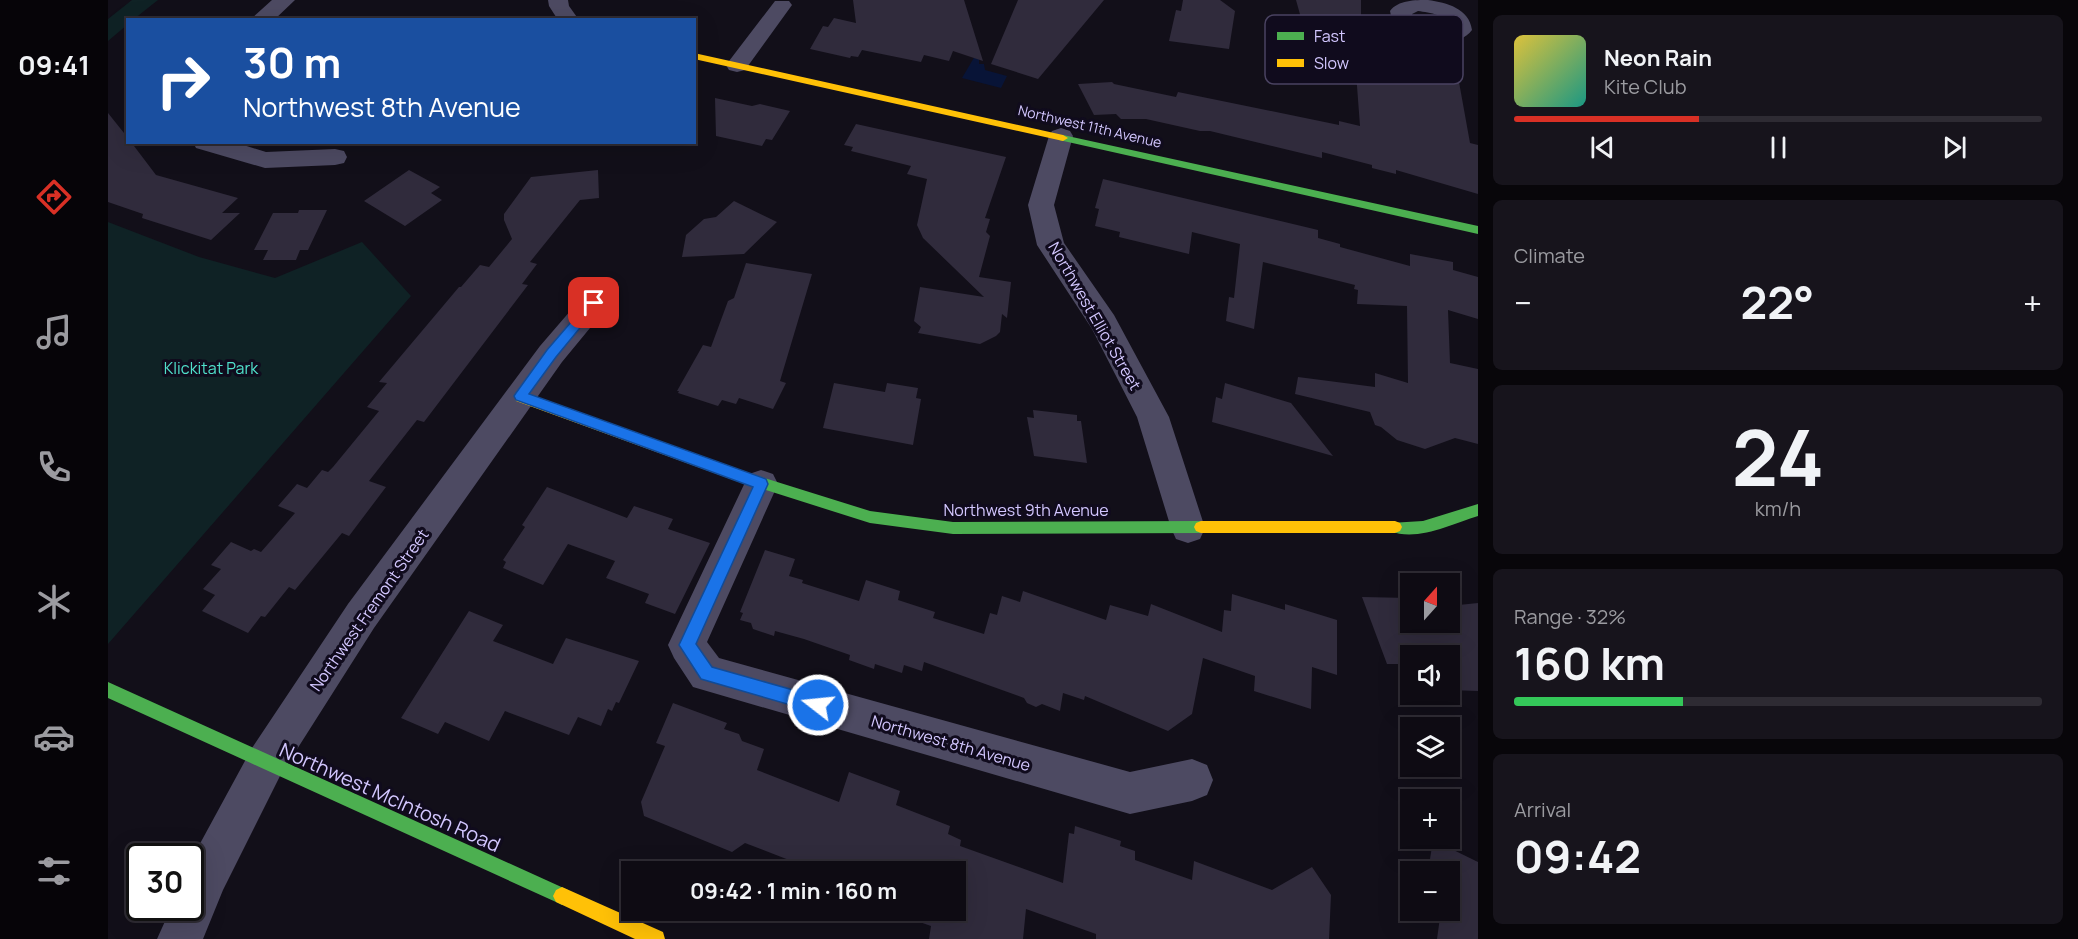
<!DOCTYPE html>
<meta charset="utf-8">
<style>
body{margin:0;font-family:Manrope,sans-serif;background:#17141c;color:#f1f3f6;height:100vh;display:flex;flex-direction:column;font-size:22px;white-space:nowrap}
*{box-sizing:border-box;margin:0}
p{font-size:20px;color:#9b9ba0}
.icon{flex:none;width:33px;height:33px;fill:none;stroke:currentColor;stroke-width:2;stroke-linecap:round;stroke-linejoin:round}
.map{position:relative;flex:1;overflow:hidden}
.panel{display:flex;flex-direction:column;gap:15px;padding:15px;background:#08060a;width:600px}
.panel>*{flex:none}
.guide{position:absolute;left:18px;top:18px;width:570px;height:126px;border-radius:0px;box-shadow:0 6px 24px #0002,0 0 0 2px #2e2b33;background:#1a4fa0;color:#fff;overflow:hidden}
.needle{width:39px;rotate:21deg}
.tools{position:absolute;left:1292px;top:573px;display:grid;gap:12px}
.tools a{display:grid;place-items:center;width:60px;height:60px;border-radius:0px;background:#0e0b13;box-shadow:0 6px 24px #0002,0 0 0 2px #2e2b33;font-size:30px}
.speed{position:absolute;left:18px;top:843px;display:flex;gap:12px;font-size:30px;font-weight:700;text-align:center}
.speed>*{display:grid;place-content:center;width:78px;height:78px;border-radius:50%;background:#0e0b13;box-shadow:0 6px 24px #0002,0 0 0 2px #2e2b33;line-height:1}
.speed .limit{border:3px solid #111;border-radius:9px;background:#fff;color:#111}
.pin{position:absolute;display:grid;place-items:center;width:51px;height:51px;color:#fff;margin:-26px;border-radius:12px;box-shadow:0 3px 9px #0006}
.me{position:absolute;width:66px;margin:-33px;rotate:286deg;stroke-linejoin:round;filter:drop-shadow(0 0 4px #0008)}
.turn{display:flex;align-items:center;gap:21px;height:126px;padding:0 18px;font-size:27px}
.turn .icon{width:78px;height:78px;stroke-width:2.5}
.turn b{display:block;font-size:42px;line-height:51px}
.big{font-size:45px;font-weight:700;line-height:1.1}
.panel .card{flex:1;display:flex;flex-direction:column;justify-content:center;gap:9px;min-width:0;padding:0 21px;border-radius:9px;background:#17141c}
.panel .dial{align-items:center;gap:0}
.dial b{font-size:78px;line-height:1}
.song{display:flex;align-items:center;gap:18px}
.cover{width:72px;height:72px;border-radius:9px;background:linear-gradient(135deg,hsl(50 70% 55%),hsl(170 70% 35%))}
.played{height:6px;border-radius:3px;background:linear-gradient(90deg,#d93025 35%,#2e2b33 35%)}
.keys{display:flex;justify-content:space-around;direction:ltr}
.heat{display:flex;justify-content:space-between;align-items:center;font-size:33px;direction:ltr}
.charge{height:9px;border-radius:4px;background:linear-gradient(90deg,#34c759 32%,#2e2b33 0)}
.trip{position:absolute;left:513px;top:861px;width:345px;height:60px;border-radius:0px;background:#0e0b13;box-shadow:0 6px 24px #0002,0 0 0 2px #2e2b33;font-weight:700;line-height:60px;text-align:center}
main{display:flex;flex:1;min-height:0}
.dock{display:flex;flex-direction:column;width:108px;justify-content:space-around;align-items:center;background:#060408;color:#9b9ba0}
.dock .icon{width:42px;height:42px}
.dock .selected{color:#d93025}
.dock b{font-size:27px;color:#f1f3f6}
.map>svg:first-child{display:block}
.green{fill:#0f2225}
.water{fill:#081437}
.building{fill:#302b3c}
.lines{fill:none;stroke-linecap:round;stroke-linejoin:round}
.street{fill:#4d4a62;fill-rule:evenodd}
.fast{fill:#4caf50;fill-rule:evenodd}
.slow{fill:#ffc107;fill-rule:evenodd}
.route{fill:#1a73e8;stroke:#114b97;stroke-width:1.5}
.labels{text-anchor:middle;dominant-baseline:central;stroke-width:6;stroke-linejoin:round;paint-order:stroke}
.far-street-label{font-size:14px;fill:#d3c7ff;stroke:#100b1d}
.street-label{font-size:16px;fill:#d3c7ff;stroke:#100b1d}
.park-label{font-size:16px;fill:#50e1cb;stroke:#100b1d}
.near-street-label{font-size:20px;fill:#d3c7ff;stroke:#100b1d}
.key{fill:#100b1d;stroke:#4a4361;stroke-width:1.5}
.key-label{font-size:16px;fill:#d3c7ff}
</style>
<main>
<nav class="dock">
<b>09:41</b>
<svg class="icon selected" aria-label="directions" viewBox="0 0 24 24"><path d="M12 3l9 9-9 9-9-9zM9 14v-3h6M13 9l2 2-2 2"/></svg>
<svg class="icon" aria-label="music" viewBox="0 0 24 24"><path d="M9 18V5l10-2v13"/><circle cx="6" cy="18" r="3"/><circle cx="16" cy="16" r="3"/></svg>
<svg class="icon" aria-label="phone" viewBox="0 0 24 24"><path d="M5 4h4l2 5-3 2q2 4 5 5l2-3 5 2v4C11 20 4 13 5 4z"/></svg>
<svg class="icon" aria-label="climate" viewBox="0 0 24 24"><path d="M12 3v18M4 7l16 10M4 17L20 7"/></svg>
<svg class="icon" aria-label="car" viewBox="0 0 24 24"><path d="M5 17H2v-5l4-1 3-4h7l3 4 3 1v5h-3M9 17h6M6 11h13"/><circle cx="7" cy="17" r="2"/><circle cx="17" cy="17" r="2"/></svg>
<svg class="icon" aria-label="filters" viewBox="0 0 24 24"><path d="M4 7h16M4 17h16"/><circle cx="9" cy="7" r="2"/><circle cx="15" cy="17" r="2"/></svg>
</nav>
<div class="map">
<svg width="1370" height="939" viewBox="0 0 1370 939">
<rect width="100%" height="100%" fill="#120f19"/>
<!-- green -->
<path class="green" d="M24,0H50L26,19L20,20L19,25L0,41V19Z
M0,222L91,257L167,278L254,242L303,296L0,644Z"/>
<!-- water -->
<path class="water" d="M867,56L871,57V64H876L877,70L899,76L893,88L854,78Z"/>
<!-- building -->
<path class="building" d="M745,0H856L875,61L845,51L841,61L816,55L813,62L754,50L750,57L743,56L742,58L702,49L715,26L720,27L726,18L748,23Z
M910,0H996L930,79L883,64Z
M1075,0H1112L1127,11L1121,49L1061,41L1068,10L1073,11Z
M1188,0H1253V17L1293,42L1294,45L1304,47L1305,68L1346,75L1347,81L1351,82L1362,143L1370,145V194L1288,170V174L1264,168V165L1214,152V158L1102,131H1092L1038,119H1013L1008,114L986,115L970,84L1004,82L1006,84L1068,97L1070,92L1231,125V121L1252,126L1246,46L1198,36Z
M607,98L644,106L652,104L682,111L664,140L658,139L654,146L608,136Z
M0,113L20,138V142H23L48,175L130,198L114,213H132L103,240L34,218L35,214L0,202Z
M748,124L898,157L877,218L882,219L878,232L882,236L871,277L903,282L899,318L894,314L892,332L888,336L872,344L810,333L813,327L806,321L812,287L876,297L815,238L809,225L819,179L799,174L803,166L743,151L745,147L736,145Z
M301,170L332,187L323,193L334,200L297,226L256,201Z
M490,170L491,198L472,200L422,262L429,264L414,284L420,285L316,422L309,420L261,481L278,487L241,536L234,533L187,590L181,587L157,617L153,616L140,633L94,611L107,595L95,589L113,569L103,565L123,542L143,551L146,549L153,552L187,513L170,506L189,484L199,488L214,470L220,472L225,467L271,411L259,407L279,383L271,382L351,287H353L372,265L381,267L404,239L396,220V214L423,177Z
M995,179L1210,230V238L1232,244V247L1302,266V254L1345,262V270L1370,277V319L1340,310L1342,363L1370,369V444L1347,438L1317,449L1289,440L1273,427L1267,425L1262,412L1187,394L1190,377L1267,387V373L1300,383L1299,306L1249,304L1250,290L1246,289L1247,285L1155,262L1146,329L1118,321L1121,297L1126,298L1132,244L1084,232L1081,254L1011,237L1012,232L987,226L991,209L987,208Z
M626,201L669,222L636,254L574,257L578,235L596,219L608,217Z
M191,210H219L200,250H192L188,260H155L160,250H146L165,213H190Z
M638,263L704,274L672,381L678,383L665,409L631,398L628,404L614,400L610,406L570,393L571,391H569L595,345L603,347L620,301L626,298Z
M726,383L777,392L779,383L810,388L808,398L813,399L805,445L715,428Z
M1117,383L1183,403L1225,456L1104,422L1108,397L1114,399Z
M925,410L969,415V421H973L979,463L926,456L919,417L926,418Z
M439,487L519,518L526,506L565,519L560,529L602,543L567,614L537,603L541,594L498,578L507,561L460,544L435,585L395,568L398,562L395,560L417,527L414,525Z
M657,550L687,559L681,576L695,580L694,583L751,601L758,580L792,591L790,600L827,612L825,618L876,634L882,613L889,615L894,596L912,602L915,591L998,620L1002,605L1040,616L1043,604L1114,632L1116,610L1123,611L1124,594L1177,610V604L1229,620V675L1204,667L1203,709L1146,691L1147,676L1095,658L1084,714L1060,731L977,696L976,700L955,693L952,711L934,704L928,707L919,703L916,698L816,662L814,671L796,665L794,673L767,664L766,669L741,660L742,655L696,639L667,631L666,636L645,629L643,623L632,620L635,613L632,612Z
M1254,597L1302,598V622H1341V606L1370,603V691L1341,690V656H1302V668L1301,664H1279Z
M361,611L395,625L385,641L445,664L458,638L531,661L511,703L508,702L504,711L500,709L493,726L470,717L461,735L397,711L381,741L337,722L330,734L293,718Z
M565,703L619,723L616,729L631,734L634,741L656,749L649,770L731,802L741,772L792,791L788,805L842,826L840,834L853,840L852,846L955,883L961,833L966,834L967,826L1013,841L1012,846L1027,851V860L1084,880L1086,861L1164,890L1204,867L1223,895L1221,939H988V934L918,909L915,939H821L823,926L778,910H848V872H678L681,860L637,843L624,852L536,816L533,802L557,746L548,743Z
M1325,840L1370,862V939H1329L1333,910H1341V872H1320Z"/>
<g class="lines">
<!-- street -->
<path class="street" d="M164,0H187L166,20H142Z
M440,0H460L461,6L471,20H450L441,6Z
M1320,0C1339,3 1361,8 1364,30C1347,54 1286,41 1282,11C1290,0 1307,0 1320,0ZM1310,11C1322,13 1339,14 1342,27C1329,32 1314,28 1305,18L1304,14Z
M667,1H681L684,5L637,70L629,72L621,70L618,65Z
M953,128L962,131L965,136L946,205L956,243L1006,315L1061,417L1097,528L1092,539L1080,543L1068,539L1063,528L1029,417L984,329L929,245L920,205L941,136L944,131Z
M85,142H126L158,152L227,149L236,151L239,157L236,163L227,165L157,168L88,148Z
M486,292L496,295L500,303L496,311L454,362L266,628L172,776L115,890L95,939H49L63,908H82V862L144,748L240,604L432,346L476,295Z
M653,470L665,474L670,484L599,642L611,658L1022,772L1084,759L1099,765L1105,780L1099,795L1084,801L1022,814L585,687L566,658L560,645L641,474Z"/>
<!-- fast -->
<path class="fast" d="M955,135L1370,226V234L951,140V136Z
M631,470L762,511L845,522L1093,521L1098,523L1100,527L1098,531L1093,533L845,534L762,523L626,480L624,476L626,472Z
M1370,504V516C1344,524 1309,542 1282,531L1280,527L1282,523L1315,521Z
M0,682L460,890L463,896L460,902L454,905L448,902L0,698Z"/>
<!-- slow -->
<path class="slow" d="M586,53L955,135L960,138L955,141L586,59Z
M413,392L636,472L638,476L636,480L631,482L408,401L407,397Z
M1093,521H1287L1292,523L1294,527L1292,531L1287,533H1093L1088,531L1086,527L1088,523Z
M454,887L555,932L557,939H527L448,902L445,896L448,890Z"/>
</g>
<!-- route -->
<path class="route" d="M486,299L492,303L490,306L448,357L421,394L658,479L660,484L588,644L604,667L710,697L716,700L718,705L716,711L710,713L593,679L571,645L645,487L408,400L406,396L408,393L439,350L482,300Z"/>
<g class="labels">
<!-- far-street labels -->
<g class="far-street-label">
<text transform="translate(982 126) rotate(13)">Northwest 11th Avenue</text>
</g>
<!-- street labels -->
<g class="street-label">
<text transform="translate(987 316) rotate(60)">Northwest Elliot Street</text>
<text x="918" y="510">Northwest 9th Avenue</text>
<text transform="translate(261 610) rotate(-55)">Northwest Fremont Street</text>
<text transform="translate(843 743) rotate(16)">Northwest 8th Avenue</text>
</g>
<!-- park labels -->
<g class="park-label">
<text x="103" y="368">Klickitat Park</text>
</g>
<!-- near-street labels -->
<g class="near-street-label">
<text transform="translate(282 797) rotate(24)">Northwest McIntosh Road</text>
</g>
</g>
<!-- legend -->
<rect x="1157" y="15" width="198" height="69" rx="9" class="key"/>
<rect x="1169" y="32" width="27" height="8" fill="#4caf50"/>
<rect x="1169" y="59" width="27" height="8" fill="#ffc107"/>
<g class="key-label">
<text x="1206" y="42">Fast</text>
<text x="1206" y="69">Slow</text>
</g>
</svg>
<div class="tools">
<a><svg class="needle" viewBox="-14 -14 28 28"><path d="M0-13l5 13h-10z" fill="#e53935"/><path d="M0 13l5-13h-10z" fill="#9b9ba0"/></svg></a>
<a><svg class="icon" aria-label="sound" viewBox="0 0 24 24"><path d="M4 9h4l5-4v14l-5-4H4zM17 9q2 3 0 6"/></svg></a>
<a><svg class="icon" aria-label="layers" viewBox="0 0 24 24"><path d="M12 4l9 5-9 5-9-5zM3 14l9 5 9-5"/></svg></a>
<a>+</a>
<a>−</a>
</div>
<div class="speed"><div class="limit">30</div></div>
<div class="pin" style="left:486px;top:303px;background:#d93025"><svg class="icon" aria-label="arrive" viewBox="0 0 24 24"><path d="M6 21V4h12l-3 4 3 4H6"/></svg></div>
<svg class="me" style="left:710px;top:705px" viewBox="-20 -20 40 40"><circle r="17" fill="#1a73e8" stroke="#fff" stroke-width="3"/><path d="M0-11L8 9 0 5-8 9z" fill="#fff"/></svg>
<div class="trip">09:42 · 1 min · 160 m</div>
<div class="guide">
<div class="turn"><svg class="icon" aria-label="right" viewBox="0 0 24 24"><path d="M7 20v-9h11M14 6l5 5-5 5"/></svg><div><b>30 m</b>Northwest 8th Avenue</div></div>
</div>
</div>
<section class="panel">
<div class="card">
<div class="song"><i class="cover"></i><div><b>Neon Rain</b><p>Kite Club</p></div></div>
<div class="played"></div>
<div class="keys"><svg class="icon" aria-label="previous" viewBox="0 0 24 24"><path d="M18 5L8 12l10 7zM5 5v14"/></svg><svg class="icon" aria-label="pause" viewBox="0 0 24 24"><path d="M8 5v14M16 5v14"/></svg><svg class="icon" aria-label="next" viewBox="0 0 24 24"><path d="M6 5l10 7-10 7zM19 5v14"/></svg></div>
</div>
<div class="card"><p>Climate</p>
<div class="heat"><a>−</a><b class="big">22°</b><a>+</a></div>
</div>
<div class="card dial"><b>24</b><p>km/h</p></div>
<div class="card"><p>Range · 32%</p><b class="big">160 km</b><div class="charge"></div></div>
<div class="card"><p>Arrival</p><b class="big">09:42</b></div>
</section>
</main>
